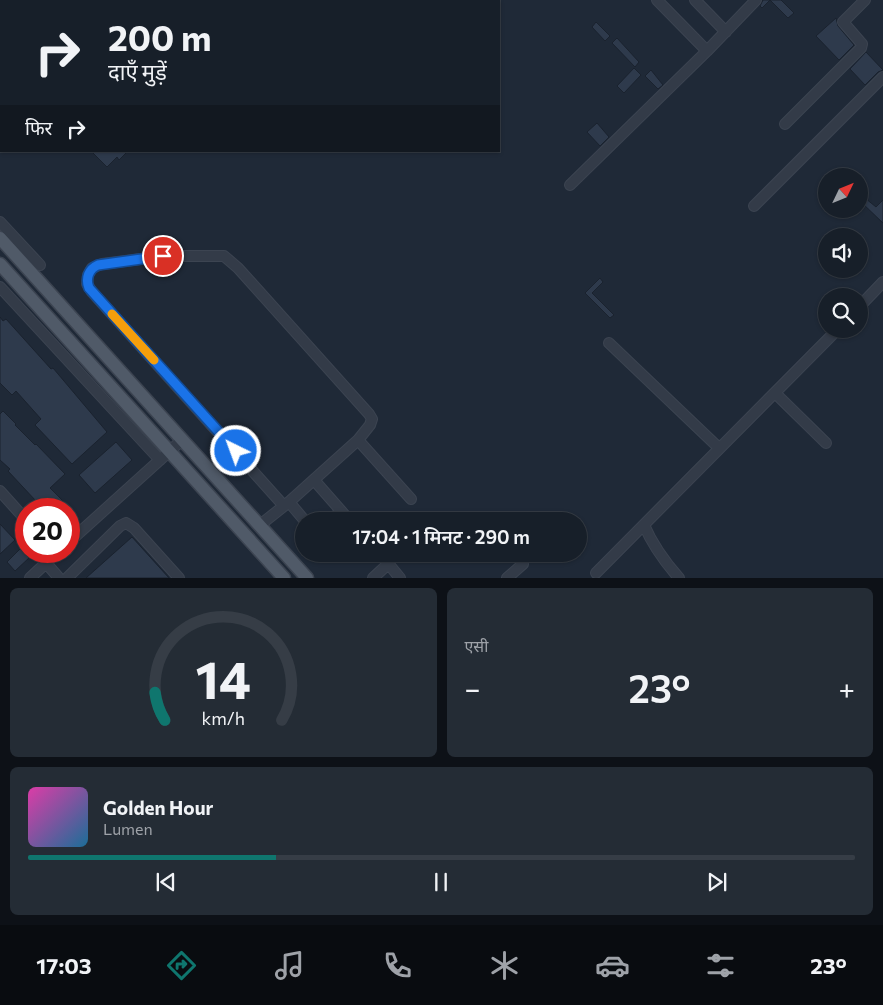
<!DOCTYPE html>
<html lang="hi">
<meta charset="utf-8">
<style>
body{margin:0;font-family:Commissioner,"Noto Sans Devanagari",sans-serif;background:#242c35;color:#f1f3f6;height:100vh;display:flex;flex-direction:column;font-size:19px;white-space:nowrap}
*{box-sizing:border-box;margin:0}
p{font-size:16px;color:#9ea2a8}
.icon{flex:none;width:28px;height:28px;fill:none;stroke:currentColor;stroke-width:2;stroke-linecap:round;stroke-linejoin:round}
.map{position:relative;height:578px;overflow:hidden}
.side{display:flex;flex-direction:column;gap:10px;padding:10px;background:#0d1117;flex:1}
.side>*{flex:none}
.hud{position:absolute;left:0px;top:0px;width:500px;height:152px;box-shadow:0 1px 4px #0004,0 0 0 1px #363d46;background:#171f29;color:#f1f3f6;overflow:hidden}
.needle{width:32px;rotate:47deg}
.fabs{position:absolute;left:818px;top:168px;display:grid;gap:10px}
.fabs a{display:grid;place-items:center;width:50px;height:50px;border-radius:50%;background:#171f29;box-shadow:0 1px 4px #0004,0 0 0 1px #363d46;font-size:25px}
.speed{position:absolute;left:15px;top:498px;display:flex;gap:10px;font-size:25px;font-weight:700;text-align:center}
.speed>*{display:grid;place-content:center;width:65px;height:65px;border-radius:50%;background:#171f29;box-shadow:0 1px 4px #0004,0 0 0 1px #363d46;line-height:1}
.speed .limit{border:8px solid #d22;background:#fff;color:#111}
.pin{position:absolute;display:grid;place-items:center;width:42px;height:42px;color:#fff;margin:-21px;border:2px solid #fff;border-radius:50%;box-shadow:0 1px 5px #0007}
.me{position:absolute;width:55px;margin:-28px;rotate:318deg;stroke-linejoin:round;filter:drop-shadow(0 0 4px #0008)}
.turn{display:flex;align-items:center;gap:18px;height:105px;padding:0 25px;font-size:22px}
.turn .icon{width:65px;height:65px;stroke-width:2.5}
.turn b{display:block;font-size:35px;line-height:42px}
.then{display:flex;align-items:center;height:48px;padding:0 25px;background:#0003;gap:10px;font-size:19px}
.big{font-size:38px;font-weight:600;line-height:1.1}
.side .widget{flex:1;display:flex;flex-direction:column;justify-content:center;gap:8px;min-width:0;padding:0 18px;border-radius:8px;background:#242c35}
.side .dial{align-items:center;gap:0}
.dial svg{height:130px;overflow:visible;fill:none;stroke:#363d46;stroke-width:7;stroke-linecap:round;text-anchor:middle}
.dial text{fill:#f1f3f6;stroke:none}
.song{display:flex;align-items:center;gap:15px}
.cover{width:60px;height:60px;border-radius:8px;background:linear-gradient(135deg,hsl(320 70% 55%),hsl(200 70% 35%))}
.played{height:5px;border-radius:2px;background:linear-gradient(90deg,#0f766e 30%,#363d46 30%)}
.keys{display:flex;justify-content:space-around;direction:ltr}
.heat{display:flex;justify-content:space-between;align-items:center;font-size:28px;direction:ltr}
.side .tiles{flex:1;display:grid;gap:10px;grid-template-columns:1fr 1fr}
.widget:last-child{grid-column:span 2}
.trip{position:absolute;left:295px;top:512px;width:292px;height:50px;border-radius:25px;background:#171f29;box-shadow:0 1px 4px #0004,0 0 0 1px #363d46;font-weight:600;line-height:50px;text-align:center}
.tabs{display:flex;height:80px;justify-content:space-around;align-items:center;background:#090c10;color:#9ea2a8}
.tabs .icon{width:35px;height:35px}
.tabs .on{color:#0f766e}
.tabs b{font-size:22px;color:#f1f3f6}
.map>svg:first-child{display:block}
.building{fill:#2e3a4c;stroke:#1a222e}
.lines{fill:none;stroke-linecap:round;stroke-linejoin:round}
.minor-casing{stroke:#3c4451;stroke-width:12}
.major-casing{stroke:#3c4451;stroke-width:15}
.minor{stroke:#333b48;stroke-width:10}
.major{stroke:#505a68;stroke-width:12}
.route-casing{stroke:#114b97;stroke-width:12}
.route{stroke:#1a73e8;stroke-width:9}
.slow{stroke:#f59e0b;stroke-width:9}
</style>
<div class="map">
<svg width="883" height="578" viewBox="0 0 883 578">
<rect width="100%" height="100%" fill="#1f2937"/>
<!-- building -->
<path class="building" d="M763,0H781L794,13L788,18L770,0L762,8L760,6Z
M836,18L838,26L854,45L839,60L816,36Z
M596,22L610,36L605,41L592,27Z
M617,38L639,62L635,67L612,43Z
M866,52L883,70L878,72L865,85L850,69Z
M634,68L641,75L624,93L617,86Z
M651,70L663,85L658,89L645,76Z
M597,123L609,137L600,146L587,132Z
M91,151H128L119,160L117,157L107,167Z
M865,198L876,207L883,200V223L861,202Z
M600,278L603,282L592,293L614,315L610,318L585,293Z
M0,317L3,321L6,319L51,369L53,368L107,432L72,464L35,425L41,419L16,391L12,395L0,383Z
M3,411L16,424L15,425L35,445L36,444L65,474L50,488L71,509H46L37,500L36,501L8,471L10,469L0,460V414Z
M116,442L132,460L95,493L79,475Z
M0,524L15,540L0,554Z
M132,537L169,578H86Z
M21,548L30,557L15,571L7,562Z"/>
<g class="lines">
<defs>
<path id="minor" d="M348,0L349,1
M657,0L707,51
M695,0L726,32
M140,1L141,0
M785,124L861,48L862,44L843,22L865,0
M0,145L1,144
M570,185L707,51L756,0
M754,206L883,77
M0,222L40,265
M0,287L160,460
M859,307L883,282
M609,343L719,448
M775,393L826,443
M358,440L411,499
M314,480L350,521
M0,491L26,520
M289,502L305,521
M330,521L341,511
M260,525L289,502L358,440L370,425L372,419L369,414L238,268L224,256H163L102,264L92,268L88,275L87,284L92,292L284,506
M644,525C653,546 664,561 679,578
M69,542L182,440
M43,551L46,563L59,578
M596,573L838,329
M30,578L59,551
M67,578L120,526L126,523L134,528L179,578
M373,578L386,566L391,567L400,578
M507,578L523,564"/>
<path id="major" d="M0,238L307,578
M0,264L284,578"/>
</defs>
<!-- minor casing -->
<use href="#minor" class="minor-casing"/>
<!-- major casing -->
<use href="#major" class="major-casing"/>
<!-- minor -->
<use href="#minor" class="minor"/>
<!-- major -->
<use href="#major" class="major"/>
</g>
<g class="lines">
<defs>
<path id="route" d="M163,256L98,265C89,269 85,278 89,288L236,451"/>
</defs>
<!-- route casing -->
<use href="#route" class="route-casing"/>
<!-- route -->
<use href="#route" class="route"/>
<!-- slow -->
<path class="slow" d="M112,314L154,360"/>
</g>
</svg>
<div class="fabs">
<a><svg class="needle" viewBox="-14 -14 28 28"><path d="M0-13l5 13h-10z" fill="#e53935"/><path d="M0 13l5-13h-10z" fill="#9ea2a8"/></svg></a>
<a><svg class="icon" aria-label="sound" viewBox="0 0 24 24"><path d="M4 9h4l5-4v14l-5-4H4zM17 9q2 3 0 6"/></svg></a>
<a><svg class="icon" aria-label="search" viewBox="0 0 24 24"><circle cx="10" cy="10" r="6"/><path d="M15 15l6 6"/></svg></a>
</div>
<div class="speed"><div class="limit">20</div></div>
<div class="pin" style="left:163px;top:256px;background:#d93025"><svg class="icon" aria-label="arrive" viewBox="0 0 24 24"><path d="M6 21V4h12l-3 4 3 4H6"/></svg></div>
<svg class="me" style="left:236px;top:451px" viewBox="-20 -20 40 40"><circle r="17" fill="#1a73e8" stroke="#fff" stroke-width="3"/><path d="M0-11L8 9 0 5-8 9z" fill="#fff"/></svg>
<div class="trip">17:04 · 1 मिनट · 290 m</div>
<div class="hud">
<div class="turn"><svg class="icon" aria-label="right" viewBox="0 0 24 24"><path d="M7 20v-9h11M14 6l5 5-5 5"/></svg><div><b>200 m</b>दाएँ मुड़ें</div></div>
<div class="then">फिर<svg class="icon" aria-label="right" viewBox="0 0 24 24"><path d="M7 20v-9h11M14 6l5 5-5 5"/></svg></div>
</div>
</div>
<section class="side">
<div class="tiles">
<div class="widget dial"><svg viewBox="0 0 100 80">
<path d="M14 69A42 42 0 1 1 86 69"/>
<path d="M14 69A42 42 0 0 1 8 52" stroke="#0f766e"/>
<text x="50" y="56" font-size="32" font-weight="700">14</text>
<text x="50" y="72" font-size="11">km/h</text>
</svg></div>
<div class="widget"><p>एसी</p>
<div class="heat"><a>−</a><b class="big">23°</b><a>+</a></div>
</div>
<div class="widget">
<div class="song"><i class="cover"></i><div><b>Golden Hour</b><p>Lumen</p></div></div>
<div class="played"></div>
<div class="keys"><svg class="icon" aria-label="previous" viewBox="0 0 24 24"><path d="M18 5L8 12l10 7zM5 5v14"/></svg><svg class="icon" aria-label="pause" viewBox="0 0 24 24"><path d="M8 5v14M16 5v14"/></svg><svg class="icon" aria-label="next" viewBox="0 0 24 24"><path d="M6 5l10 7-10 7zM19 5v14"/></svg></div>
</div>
</div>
</section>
<nav class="tabs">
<b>17:03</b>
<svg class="icon on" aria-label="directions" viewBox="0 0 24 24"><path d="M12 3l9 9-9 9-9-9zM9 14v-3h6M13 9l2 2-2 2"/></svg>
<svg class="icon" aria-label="music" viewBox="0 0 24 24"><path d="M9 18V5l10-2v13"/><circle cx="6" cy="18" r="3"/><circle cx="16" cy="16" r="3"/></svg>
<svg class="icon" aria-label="phone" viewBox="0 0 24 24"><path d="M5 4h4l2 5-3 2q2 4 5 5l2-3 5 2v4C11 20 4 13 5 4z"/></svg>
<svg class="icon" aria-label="climate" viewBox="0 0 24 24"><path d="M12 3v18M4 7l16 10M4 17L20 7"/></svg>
<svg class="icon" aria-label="car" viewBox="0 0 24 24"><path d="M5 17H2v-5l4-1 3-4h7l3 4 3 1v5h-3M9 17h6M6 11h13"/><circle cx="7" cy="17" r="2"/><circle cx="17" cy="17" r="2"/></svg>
<svg class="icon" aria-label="filters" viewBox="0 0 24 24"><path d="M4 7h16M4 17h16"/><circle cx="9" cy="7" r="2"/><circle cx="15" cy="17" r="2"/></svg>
<b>23°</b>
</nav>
